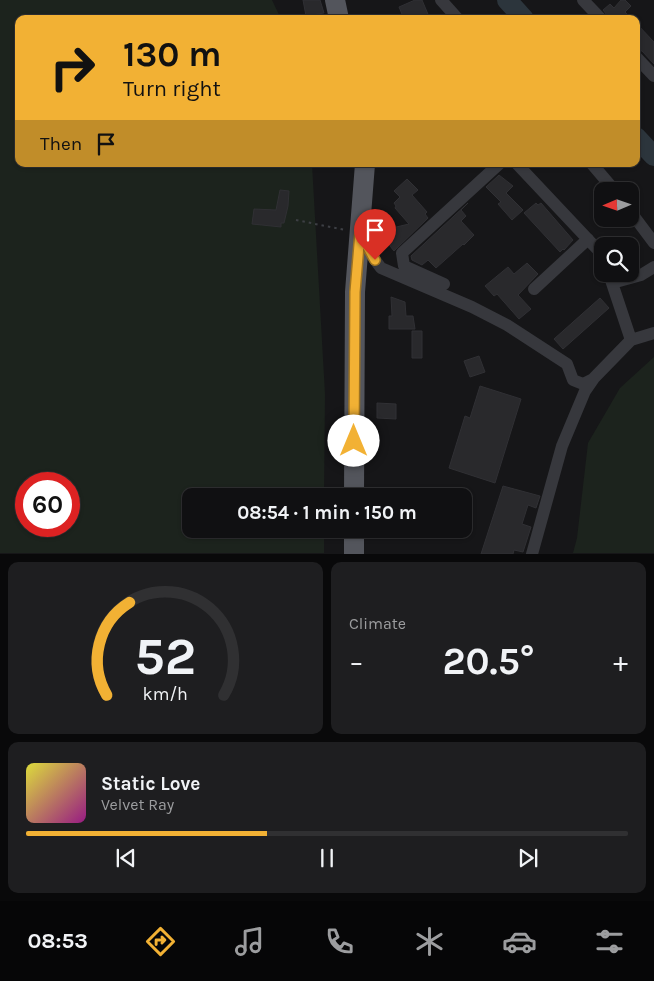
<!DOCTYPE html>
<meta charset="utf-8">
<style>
body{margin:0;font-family:Karla,sans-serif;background:#1e1e20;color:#f1f3f6;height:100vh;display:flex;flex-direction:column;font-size:19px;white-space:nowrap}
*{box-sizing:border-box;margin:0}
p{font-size:16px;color:#9c9d9f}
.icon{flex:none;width:28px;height:28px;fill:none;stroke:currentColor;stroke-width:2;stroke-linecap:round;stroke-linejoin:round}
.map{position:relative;height:554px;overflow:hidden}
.sheet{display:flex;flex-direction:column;gap:8px;padding:8px;background:#09090a;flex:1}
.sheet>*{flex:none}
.banner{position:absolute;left:15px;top:15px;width:625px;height:152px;border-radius:10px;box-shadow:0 1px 4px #0004,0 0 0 1px #303032;background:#f2b134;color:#111;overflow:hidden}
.needle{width:32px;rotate:268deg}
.buttons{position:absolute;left:594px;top:182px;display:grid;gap:10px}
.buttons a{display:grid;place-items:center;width:45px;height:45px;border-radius:10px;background:#101012;box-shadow:0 1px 4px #0004,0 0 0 1px #303032;font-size:25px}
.speed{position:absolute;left:15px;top:472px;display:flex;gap:10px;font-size:25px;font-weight:700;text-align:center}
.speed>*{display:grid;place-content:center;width:65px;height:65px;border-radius:50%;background:#101012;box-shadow:0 1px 4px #0004,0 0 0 1px #303032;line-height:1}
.speed .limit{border:8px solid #d22;background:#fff;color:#111}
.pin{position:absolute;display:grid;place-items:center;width:42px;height:42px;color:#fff;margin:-51px -21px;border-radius:50% 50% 50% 0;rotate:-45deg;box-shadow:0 0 5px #0007}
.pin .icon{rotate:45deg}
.me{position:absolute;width:55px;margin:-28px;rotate:0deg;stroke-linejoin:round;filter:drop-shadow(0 0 4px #0008)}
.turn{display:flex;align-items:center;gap:18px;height:105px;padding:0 25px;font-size:22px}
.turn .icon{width:65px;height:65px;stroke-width:2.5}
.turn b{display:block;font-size:35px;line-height:42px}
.then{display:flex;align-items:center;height:48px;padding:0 25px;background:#0003;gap:10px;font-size:19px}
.big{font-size:38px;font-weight:700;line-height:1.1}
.sheet .card{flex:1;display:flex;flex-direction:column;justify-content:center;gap:8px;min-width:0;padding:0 18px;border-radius:10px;background:#1e1e20}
.sheet .dial{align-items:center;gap:0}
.dial svg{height:130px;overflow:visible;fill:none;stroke:#303032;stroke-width:7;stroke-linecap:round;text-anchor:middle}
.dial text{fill:#f1f3f6;stroke:none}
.song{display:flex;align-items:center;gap:15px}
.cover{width:60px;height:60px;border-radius:8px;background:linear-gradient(135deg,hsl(60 70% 55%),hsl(310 70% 35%))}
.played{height:5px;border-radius:2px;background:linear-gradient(90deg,#f2b134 40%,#303032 40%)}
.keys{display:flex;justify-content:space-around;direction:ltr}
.heat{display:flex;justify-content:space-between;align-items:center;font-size:28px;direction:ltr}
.sheet .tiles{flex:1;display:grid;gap:8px;grid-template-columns:1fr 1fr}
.card:last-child{grid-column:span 2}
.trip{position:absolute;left:182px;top:488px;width:290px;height:50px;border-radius:10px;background:#101012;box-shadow:0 1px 4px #0004,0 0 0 1px #303032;font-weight:700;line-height:50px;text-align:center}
.tab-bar{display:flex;height:80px;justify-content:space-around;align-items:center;background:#060607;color:#9c9d9f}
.tab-bar .icon{width:35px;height:35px}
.tab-bar .on{color:#f2b134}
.tab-bar b{font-size:22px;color:#f1f3f6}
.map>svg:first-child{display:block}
.green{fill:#1c231d;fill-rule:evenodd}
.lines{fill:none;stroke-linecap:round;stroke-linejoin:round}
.river{stroke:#2c353c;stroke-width:20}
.building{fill:#29292c;stroke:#303034}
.path{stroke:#3d3f44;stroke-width:2;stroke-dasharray:2.5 4;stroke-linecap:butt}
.street{stroke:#37383d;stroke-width:12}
.primary{stroke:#53555c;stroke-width:20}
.route-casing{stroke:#9d7322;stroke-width:12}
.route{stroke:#f2b134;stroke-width:9}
</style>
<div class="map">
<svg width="654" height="554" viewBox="0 0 654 554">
<rect width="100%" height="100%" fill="#161618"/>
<!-- green -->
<path class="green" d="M0,0H272L281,19H19V164H312L325,394L324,496H191V529H324V553H0ZM26,484H69V526H26Z
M654,357V553H573L577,538L588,443L620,388Z"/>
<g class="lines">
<!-- river -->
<path class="river" d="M507,0L524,19
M636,137L654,156"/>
</g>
<!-- building -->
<path class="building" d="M303,0H320L324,13L306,16Z
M415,0H422L430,19H404L399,7Z
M621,0H625L631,6L625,12L632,19H610L603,10L610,4L614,8Z
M636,23L654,42V64L642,51L636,49Z
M499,175L513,186L506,193L523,210L512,220L498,204L501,202L486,187Z
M407,179L418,190L412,195L427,212L425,214L428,218L394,251L390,246L392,228L409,224L395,208L396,206L394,203L400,197L394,191Z
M280,190L289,191L288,206L284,223H281V227L252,224L254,209L276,210Z
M468,203L461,210L466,216L461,221L474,235L464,245L463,244L436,268L428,260L422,265L412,260L411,256Z
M536,203L538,205L541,203L573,240L564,250L563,249L560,252L524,213Z
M527,263L538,274L518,295L531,309L519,319L497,294L494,296L485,286L508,267L514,274Z
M391,297L405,302L406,316H413L415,329H389V316H392Z
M600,298L609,308L563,349L554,339Z
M412,331H422V358H412Z
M479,356L485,372L470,377L464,361Z
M480,386L521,399L495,483L449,468L465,416L470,418Z
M377,403L396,404V419L377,418Z
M503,486L540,496L536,508L528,505L522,524L531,527L523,552L514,550L513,554H481Z"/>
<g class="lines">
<!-- path -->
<path class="path" d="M296,220L345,230"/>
<!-- street -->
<path class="street" d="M441,0L458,19
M583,0L601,19
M636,57L654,76
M517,164L598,250L602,259
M592,164L615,191
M630,211L654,243
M362,236L369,252L381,268L472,307L507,325L567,364L573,380L583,384L593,379L631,340L654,333
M609,274L631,340
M612,283L641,275L654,267
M444,284L404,266L402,253L499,164
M534,289L588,239
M532,554L562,446L585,391L594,378"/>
<!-- primary -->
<path class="primary" d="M335,0L339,19
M354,496L355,292L365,164
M354,554V529"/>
</g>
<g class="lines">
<defs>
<path id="route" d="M354,441L355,292L360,233L375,260"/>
</defs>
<!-- route casing -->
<use href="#route" class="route-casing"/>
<!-- route -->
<use href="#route" class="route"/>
</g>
</svg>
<div class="buttons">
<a><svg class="needle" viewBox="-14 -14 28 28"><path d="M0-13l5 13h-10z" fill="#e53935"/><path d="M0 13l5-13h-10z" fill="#9c9d9f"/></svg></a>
<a><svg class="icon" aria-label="search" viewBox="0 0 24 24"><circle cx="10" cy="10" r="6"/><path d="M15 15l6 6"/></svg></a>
</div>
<div class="speed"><div class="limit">60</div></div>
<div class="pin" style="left:375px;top:260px;background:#d93025"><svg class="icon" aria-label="arrive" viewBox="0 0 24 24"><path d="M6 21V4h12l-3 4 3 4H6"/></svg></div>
<svg class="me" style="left:354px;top:441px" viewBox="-20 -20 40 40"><circle r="19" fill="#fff"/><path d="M0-13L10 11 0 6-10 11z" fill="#f2b134"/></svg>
<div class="trip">08:54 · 1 min · 150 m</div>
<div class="banner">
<div class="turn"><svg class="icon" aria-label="right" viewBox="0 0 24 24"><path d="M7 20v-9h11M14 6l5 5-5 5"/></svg><div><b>130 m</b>Turn right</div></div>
<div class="then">Then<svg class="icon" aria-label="arrive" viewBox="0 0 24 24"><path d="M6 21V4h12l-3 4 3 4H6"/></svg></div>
</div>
</div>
<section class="sheet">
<div class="tiles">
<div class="card dial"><svg viewBox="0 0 100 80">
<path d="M14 69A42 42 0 1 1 86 69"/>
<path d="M14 69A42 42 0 0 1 28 12" stroke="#f2b134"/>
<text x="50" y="56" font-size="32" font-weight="700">52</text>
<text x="50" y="72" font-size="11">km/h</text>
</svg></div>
<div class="card"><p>Climate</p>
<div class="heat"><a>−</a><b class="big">20.5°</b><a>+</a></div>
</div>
<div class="card">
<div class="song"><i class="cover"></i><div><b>Static Love</b><p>Velvet Ray</p></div></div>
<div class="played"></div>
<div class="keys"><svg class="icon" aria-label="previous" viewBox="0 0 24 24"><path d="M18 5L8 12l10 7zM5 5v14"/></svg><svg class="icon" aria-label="pause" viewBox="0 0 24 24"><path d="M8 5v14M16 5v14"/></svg><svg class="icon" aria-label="next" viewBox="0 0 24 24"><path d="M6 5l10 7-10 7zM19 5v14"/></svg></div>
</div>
</div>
</section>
<nav class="tab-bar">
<b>08:53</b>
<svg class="icon on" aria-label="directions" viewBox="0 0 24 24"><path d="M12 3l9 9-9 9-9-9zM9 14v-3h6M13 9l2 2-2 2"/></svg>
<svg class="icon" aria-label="music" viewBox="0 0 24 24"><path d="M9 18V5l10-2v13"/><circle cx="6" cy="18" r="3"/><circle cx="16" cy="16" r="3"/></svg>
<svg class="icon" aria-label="phone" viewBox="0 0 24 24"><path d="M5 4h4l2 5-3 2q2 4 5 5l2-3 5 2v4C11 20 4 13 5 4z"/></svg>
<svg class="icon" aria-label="climate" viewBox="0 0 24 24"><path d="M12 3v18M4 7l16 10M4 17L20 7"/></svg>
<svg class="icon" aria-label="car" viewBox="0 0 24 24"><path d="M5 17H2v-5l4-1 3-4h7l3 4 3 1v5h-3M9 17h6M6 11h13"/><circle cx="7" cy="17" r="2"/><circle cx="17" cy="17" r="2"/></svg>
<svg class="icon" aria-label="filters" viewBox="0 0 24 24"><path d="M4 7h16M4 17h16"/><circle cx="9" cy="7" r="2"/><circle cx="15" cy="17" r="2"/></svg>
</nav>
